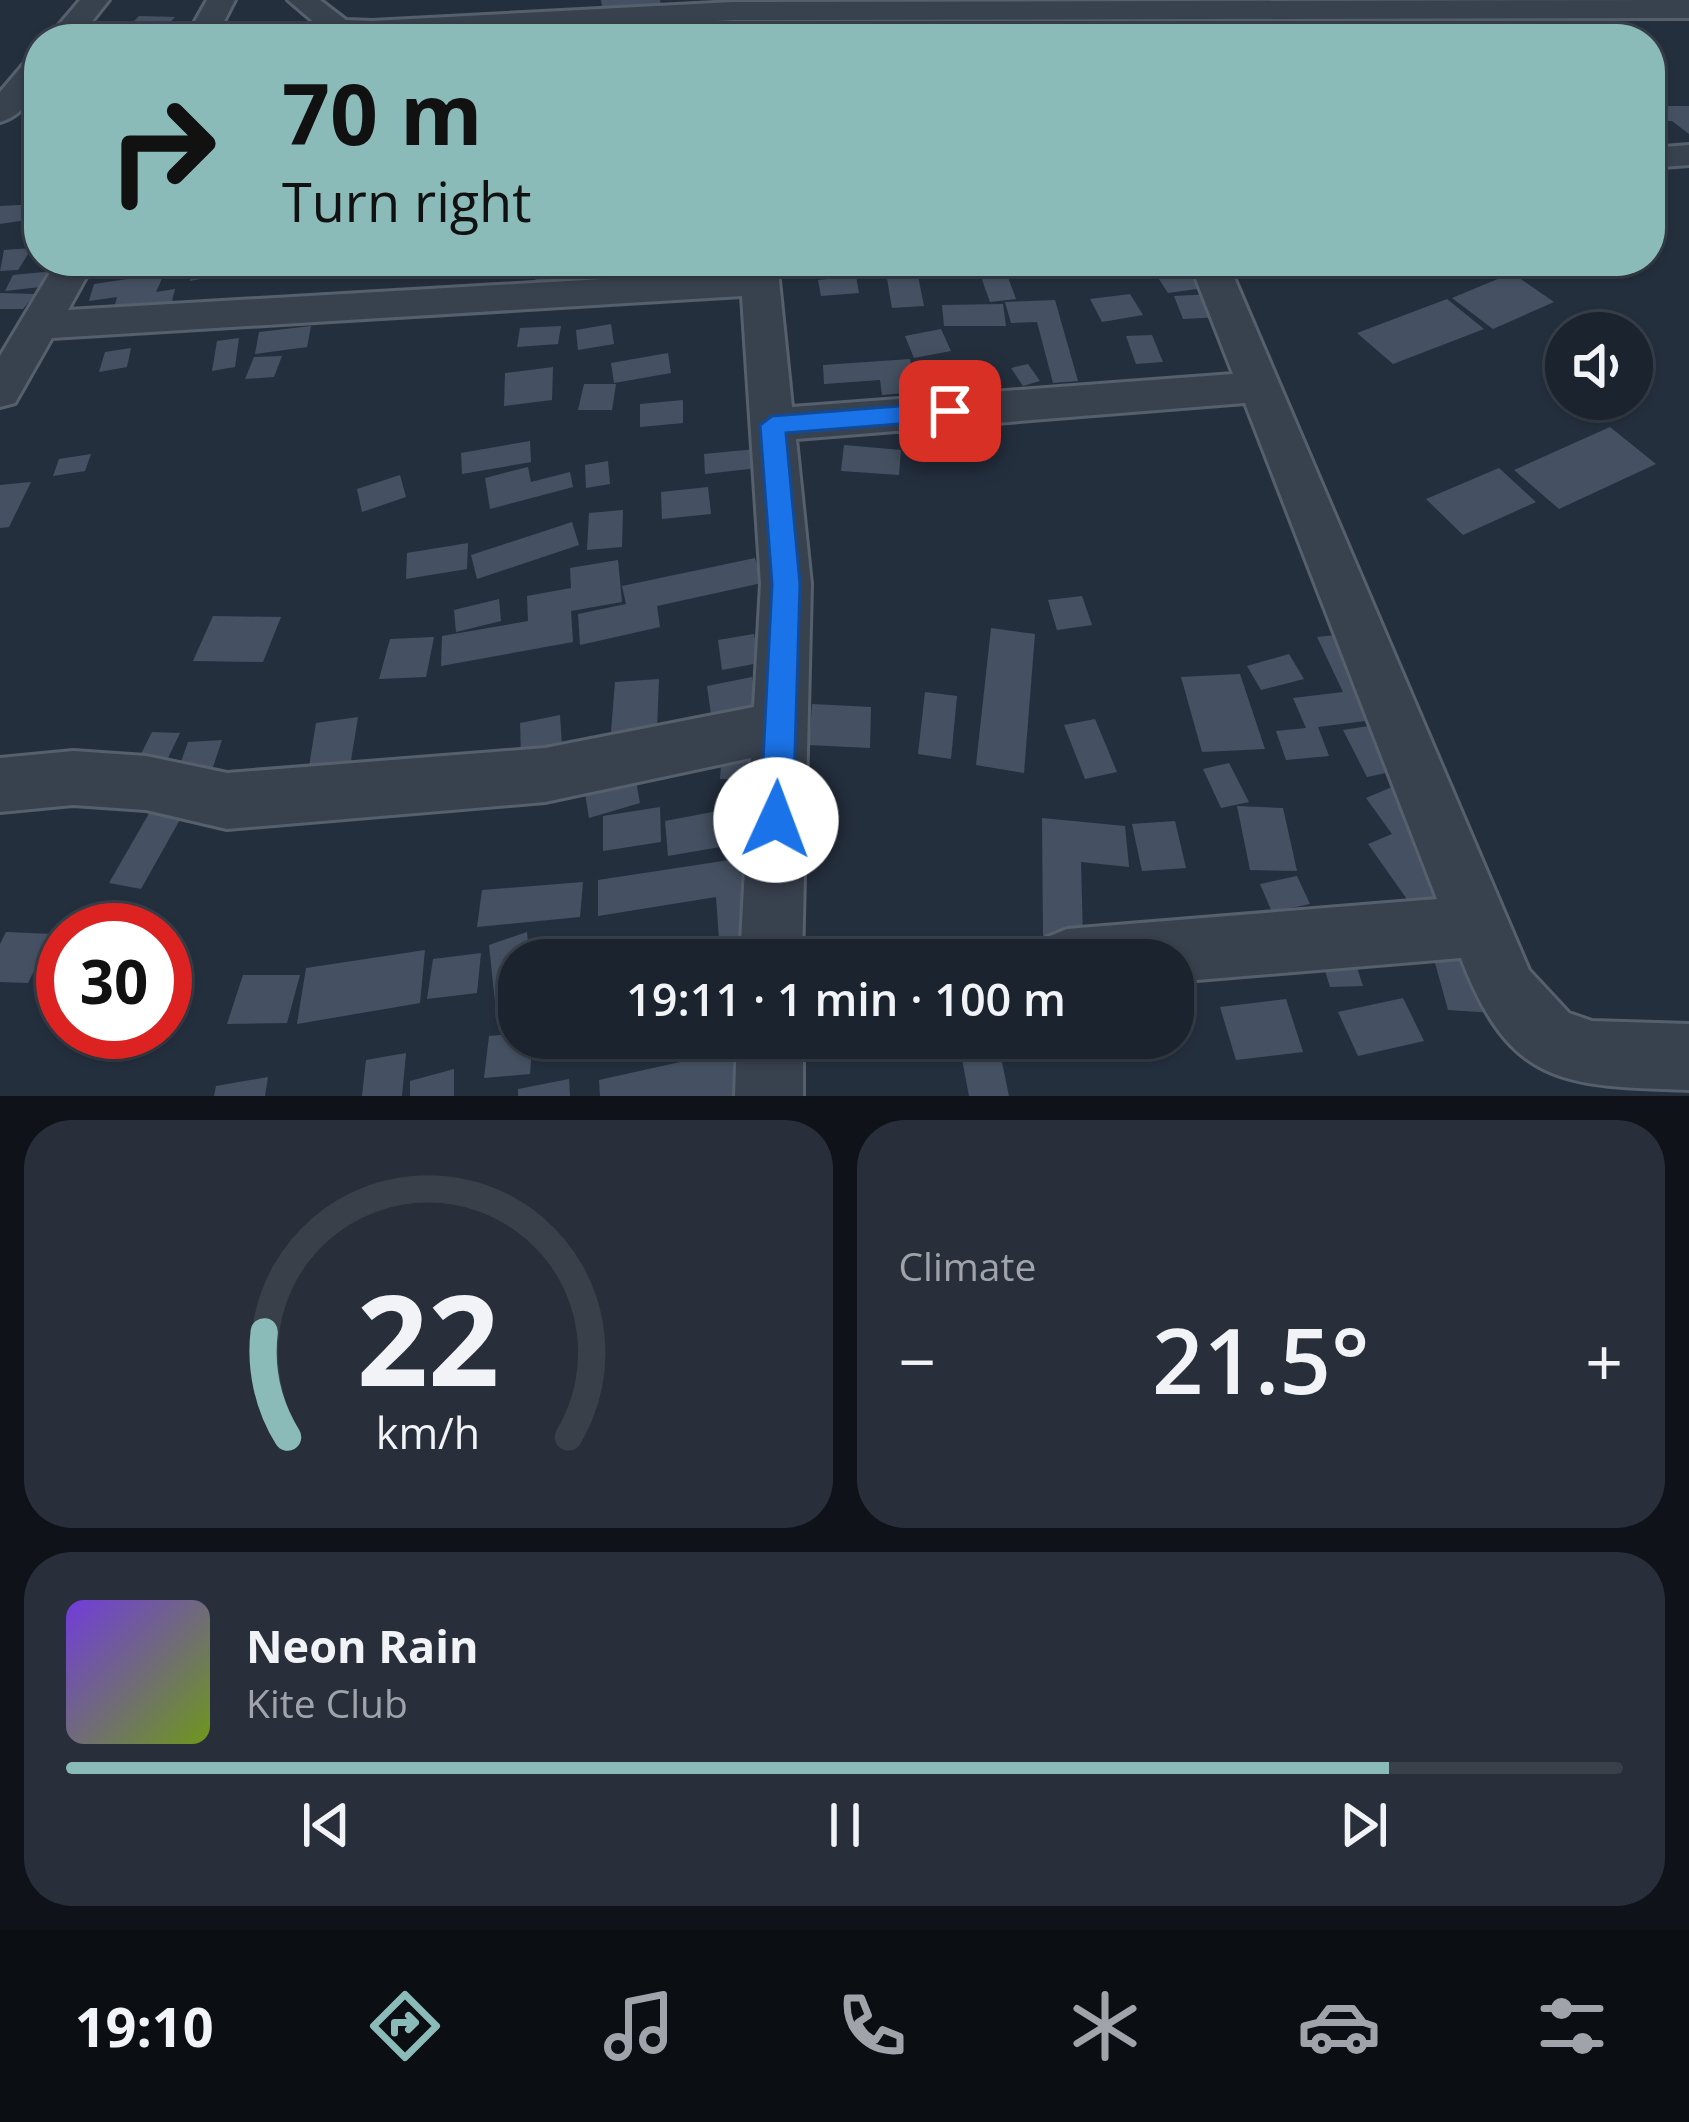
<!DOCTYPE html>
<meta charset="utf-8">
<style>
body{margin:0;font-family:"Open Sans",sans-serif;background:#282f3a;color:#f1f3f6;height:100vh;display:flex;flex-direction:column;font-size:45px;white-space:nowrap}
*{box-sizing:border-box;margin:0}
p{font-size:39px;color:#a0a4aa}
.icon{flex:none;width:66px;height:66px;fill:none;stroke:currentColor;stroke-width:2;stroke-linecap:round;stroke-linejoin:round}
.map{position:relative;height:1096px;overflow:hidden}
.panel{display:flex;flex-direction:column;gap:24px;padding:24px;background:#0f1319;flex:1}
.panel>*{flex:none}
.guide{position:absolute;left:24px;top:24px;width:1641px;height:252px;border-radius:48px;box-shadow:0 3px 9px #0004,0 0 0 3px #39404a;background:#8bbbb9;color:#111;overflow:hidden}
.buttons{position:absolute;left:1545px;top:312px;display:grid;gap:24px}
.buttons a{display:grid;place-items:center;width:108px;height:108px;border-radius:50%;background:#1b232e;box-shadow:0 3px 9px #0004,0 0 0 3px #39404a;font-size:60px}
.speed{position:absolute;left:36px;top:903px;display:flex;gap:24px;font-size:60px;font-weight:700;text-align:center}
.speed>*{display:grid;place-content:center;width:156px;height:156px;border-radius:50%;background:#1b232e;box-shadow:0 3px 9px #0004,0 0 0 3px #39404a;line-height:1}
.speed .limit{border:18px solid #d22;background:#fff;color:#111}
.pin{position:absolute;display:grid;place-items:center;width:102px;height:102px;color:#fff;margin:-51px;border-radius:24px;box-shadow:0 6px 18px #0006}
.me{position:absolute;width:132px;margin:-66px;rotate:2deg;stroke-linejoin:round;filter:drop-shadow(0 0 9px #0008)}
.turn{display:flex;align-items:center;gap:42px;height:252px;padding:0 60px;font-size:54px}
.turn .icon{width:156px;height:156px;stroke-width:2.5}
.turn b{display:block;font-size:84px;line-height:102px}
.big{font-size:90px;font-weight:600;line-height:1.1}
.panel .card{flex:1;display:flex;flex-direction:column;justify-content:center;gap:18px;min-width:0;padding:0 42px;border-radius:48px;background:#282f3a}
.panel .dial{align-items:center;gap:0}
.dial svg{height:312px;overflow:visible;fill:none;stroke:#39404a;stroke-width:7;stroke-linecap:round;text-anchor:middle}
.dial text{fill:#f1f3f6;stroke:none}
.song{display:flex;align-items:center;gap:36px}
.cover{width:144px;height:144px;border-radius:18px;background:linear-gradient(135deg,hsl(260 70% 55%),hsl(80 70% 35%))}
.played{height:12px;border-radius:6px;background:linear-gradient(90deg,#8bbbb9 85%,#39404a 85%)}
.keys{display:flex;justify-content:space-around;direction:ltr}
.heat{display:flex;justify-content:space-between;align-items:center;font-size:66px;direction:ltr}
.panel .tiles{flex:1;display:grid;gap:24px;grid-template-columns:1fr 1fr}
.card:last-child{grid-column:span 2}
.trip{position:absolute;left:498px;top:939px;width:696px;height:120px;border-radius:48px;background:#1b232e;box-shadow:0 3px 9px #0004,0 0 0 3px #39404a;font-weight:600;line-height:120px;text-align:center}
.dock{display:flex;height:192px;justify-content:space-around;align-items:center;background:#0b0e12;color:#a0a4aa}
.dock .icon{width:84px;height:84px}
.dock .on{color:#8bbbb9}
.dock b{font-size:54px;color:#f1f3f6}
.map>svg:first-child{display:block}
.building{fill:#455162}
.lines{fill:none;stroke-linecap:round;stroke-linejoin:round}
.minor-casing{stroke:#565f6c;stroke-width:6}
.minor{fill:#38414e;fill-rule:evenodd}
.route{fill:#1a73e8;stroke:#114b97;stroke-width:3}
</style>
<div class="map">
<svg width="1689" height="1096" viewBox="0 0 1689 1096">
<rect width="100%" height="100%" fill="#242f3e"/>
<!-- building -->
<path class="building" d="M601,0H660L661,7L603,12Z
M908,9L911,27L868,28L866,18Z
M139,16L175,17L160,33L123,32Z
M1650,106H1689V134L1672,121H1655Z
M39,204V218L0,224V206Z
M32,248L18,270L0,271L4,250Z
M145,261H170L156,292L175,289L171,305L112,315L117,297L89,301L94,284L140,277Z
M192,261H218L216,276L190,281Z
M533,261H558L561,277L536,282Z
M858,261L861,271L823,276L820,263Z
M884,261H915L924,306L892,308Z
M993,261H1002L1016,299L990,302L976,263Z
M1189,264L1204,288L1168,293L1153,270Z
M65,270L58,285L5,291L13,275Z
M1512,273L1554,302L1493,329L1452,298Z
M856,276L859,293L821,296L818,280Z
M0,293L35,294L23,309H0Z
M1130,294L1143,315L1102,322L1090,299Z
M1213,294L1223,317L1183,319L1174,296Z
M1447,299L1484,329L1393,364L1357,333Z
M1055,300L1078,381L1053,383L1037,322L1011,323L1005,302Z
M1003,304L1006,326H944L942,305Z
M611,324L614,344L578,350L576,330Z
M311,326L307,347L255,354L259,332Z
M561,326L558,344L517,347L520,328Z
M941,329L951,351L914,358L905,336Z
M1152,335L1163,362L1136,364L1126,336Z
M239,338L235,367L212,371L217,341Z
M131,348L127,367L99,372L105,352Z
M668,353L671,373L614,383L611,363Z
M282,356L274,377L245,379L254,357Z
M910,359L916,392L882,395L880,380L824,384L823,365Z
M1028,364L1040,381L1023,386L1011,368Z
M953,365L959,393L930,396L924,367Z
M553,367L552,400L504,406L505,373Z
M995,367L1002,387L984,390L976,369Z
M584,384H616L612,410H578Z
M683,400V423L640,427V404Z
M1610,427L1656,464L1559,509L1514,470Z
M530,441L531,462L462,474L461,453Z
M844,445L901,450L899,475L841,471Z
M756,449L758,468L705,474L704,454Z
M91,454L85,471L53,476L59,459Z
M608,461L610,484L586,488L585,465Z
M528,467L531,482L570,472L573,487L490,509L485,478Z
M1499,468L1536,502L1463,535L1426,499Z
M400,475L406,497L362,512L357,489Z
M31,482L9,527L0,528V485Z
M708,487L711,514L662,519L661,492Z
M623,510L622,547L587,550L589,513Z
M572,522L579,545L477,579L471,555Z
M468,543L467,569L406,579L407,553Z
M755,558L762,583L657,606L660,627L580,645L578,614L626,604L622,586Z
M618,560L622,602L571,611L573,642L441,666L442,636L528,621L527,596L571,588L570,568Z
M1082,596L1092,625L1057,630L1048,600Z
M499,599L501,621L456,632L454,610Z
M213,616L281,617L263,662L193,661Z
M991,628L1035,634L1024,773L976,765Z
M754,634L759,663L722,670L718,640Z
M1346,634L1388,718L1318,727L1329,756L1286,760L1276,731L1306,728L1293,698L1343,692L1317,637Z
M434,637L426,677L379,679L390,639Z
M1289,654L1304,679L1261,690L1247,666Z
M1240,674L1265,749L1202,752L1181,677Z
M752,677L758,713L712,721L707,686Z
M659,679L657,729L611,732L615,682Z
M925,692L957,696L951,759L918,754Z
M812,704L871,707L870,748L809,745Z
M560,715L562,746L521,754L520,723Z
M358,717L349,773L307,779L316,723Z
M1095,719L1117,772L1085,779L1064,725Z
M1375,725L1400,770L1367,777L1343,730Z
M152,732L180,733L158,779L129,778Z
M222,740L211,773L176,776L188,742Z
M723,741H753L751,780L720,779Z
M631,754L640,803L589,818L581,768Z
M1229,763L1249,802L1221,808L1203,769Z
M1392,787L1467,889L1416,912L1368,844L1392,834L1366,798Z
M159,796L191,800L141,889L109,883Z
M749,805L755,841L668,856L665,821Z
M1237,806L1283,808L1297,871L1250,870Z
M660,807L661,842L603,851V816Z
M1042,818L1125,826L1129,867L1081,862L1083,940L1043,935Z
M1175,821L1186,868L1142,871L1132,824Z
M749,857L755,933L719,939L716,897L598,916V880Z
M1297,876L1310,904L1272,912L1260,884Z
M583,882L580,917L477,927L482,890Z
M6,932L52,934L28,983L0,982V944Z
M527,932L530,960H519V1004L496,1012L489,945Z
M1346,934L1363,986L1330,987L1314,935Z
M1429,941L1474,943L1495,1013L1448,1010Z
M425,950L420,1003L297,1024L306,968Z
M481,953L477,993L427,999L433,959Z
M243,975H300L287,1023L227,1024Z
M1403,998L1424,1041L1358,1056L1338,1012Z
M1286,999L1303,1052L1236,1060L1220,1007Z
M519,1033V1038H533L530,1074L484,1078L489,1036Z
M958,1038H997L1009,1096H969Z
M752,1046L758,1096H600L599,1080Z
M406,1053L402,1096H362L366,1060Z
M454,1069V1096H410V1081Z
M268,1077L265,1096H214L216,1086Z
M569,1079L570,1096H518V1089Z"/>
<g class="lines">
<defs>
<path id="minor" d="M80,0H109L78,39H47Z
M207,0H235L215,39H185Z
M288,0H320L346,20L372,21L734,2L1689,0V18L734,20L372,39L329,35Z
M39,57C39,83 30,114 0,122V92L28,59Z
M1689,145V165L1650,168V148Z
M57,261H95L68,310L740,271L739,261H777L792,407L1233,374L1189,261H1227L1529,970L1569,1013L1592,1021L1689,1024V1090C1563,1086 1510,1086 1461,958L1173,982V960H1036L1045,938L1067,929L1437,899L1245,403L796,439L811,584L802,960H740L751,758L545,802L227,829L146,810L73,805L0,812V758L73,751L146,756L227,773L545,748L754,707L761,584L742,296L52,338L15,403L0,407V356Z
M737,1038H803V1096H735Z"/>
</defs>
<!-- minor casing -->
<use href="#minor" class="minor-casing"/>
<!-- minor -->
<use href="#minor" class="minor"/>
</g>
<!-- route -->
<path class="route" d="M950,402L962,411L950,420L786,433L800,584L793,820L788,832L776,836L765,832L760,820L772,584L760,425L772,416Z"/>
</svg>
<div class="buttons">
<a><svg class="icon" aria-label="sound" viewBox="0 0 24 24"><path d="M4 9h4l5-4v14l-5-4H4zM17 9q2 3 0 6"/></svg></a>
</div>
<div class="speed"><div class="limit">30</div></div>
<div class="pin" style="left:950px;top:411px;background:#d93025"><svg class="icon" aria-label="arrive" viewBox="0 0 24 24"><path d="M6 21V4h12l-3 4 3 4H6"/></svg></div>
<svg class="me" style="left:776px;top:820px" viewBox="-20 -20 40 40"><circle r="19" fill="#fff"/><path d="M0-13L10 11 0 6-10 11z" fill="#1a73e8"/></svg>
<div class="trip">19:11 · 1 min · 100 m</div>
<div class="guide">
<div class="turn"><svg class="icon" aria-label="right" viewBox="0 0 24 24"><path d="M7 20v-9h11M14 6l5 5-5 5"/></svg><div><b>70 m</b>Turn right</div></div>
</div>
</div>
<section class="panel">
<div class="tiles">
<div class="card dial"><svg viewBox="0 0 100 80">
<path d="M14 69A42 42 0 1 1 86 69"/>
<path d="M14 69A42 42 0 0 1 8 42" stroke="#8bbbb9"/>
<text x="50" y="56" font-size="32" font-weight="700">22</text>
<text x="50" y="72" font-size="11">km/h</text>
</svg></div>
<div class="card"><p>Climate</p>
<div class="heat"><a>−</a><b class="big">21.5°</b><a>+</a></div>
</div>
<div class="card">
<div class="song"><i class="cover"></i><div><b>Neon Rain</b><p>Kite Club</p></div></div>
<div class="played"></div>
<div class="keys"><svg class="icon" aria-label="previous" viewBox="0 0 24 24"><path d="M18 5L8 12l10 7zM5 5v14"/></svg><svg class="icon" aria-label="pause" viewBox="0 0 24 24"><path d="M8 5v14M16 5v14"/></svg><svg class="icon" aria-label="next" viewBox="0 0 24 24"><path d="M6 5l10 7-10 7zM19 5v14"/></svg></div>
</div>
</div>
</section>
<nav class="dock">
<b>19:10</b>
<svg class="icon on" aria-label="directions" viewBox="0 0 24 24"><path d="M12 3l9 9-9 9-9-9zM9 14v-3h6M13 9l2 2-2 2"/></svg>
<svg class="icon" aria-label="music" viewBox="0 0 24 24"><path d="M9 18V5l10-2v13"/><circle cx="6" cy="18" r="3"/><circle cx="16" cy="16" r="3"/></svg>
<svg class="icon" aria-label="phone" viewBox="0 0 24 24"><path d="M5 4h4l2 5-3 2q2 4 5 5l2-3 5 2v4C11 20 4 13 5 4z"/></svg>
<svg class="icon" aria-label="climate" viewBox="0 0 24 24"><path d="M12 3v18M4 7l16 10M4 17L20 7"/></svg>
<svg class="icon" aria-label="car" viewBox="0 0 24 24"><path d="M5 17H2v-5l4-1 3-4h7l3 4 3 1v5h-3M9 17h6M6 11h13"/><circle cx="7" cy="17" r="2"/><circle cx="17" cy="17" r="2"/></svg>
<svg class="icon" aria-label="filters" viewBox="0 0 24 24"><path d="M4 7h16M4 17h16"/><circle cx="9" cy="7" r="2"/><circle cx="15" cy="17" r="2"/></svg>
</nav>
